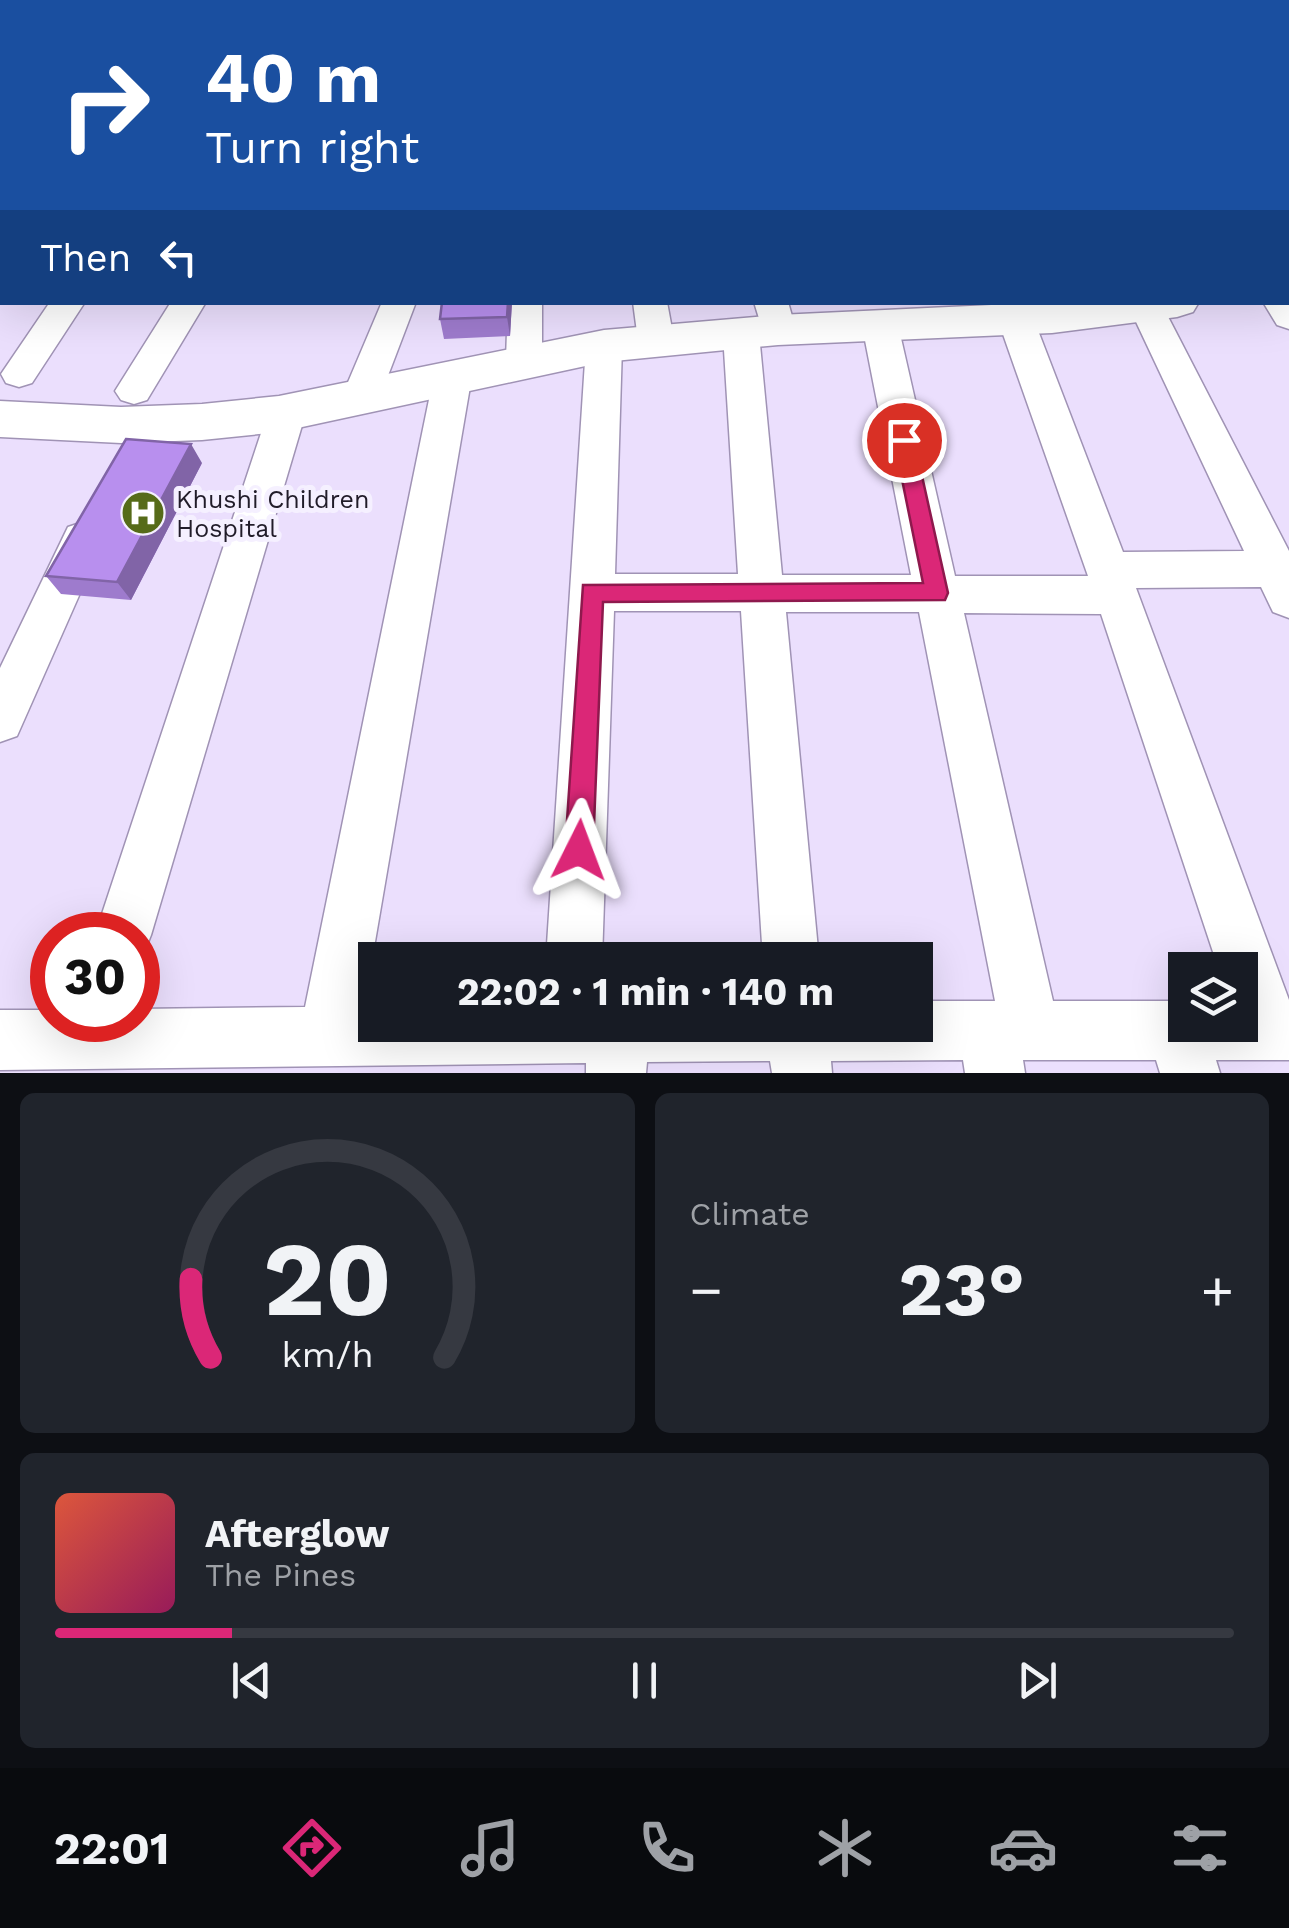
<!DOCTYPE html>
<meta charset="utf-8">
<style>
body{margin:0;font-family:"Work Sans",sans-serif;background:#20242c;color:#f1f3f6;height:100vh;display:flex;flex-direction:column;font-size:38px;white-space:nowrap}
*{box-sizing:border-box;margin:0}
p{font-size:32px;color:#9ea1a6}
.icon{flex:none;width:55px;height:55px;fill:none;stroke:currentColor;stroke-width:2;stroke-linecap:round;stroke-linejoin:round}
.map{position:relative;height:1073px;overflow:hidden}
.side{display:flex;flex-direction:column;gap:20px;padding:20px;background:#0d0f14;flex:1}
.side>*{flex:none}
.banner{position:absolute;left:0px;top:0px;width:1290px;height:305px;box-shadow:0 10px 40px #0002;background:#1a4fa0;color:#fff;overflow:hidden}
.tools{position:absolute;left:1168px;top:952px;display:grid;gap:20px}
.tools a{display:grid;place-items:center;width:90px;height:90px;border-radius:0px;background:#171b24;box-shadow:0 10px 40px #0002;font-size:50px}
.speed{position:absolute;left:30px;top:912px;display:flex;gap:20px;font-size:50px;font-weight:700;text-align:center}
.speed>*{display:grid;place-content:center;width:130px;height:130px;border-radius:50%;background:#171b24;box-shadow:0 10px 40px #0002;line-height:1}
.speed .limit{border:15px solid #d22;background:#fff;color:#111}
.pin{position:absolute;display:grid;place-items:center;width:85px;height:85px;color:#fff;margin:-42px;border:5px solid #fff;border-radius:50%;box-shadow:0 2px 10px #0007}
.me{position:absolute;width:110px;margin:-55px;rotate:3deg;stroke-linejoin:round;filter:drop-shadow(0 0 8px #0008)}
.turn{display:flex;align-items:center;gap:35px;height:210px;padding:0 40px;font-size:45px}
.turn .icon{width:130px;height:130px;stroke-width:2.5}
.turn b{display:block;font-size:70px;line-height:85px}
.then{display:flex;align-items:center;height:95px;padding:0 40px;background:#0003;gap:20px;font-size:38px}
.big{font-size:75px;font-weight:700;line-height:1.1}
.side .tile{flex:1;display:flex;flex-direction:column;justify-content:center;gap:15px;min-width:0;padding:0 35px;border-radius:15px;background:#20242c}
.side .dial{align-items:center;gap:0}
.dial svg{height:260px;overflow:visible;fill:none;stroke:#363941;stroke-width:7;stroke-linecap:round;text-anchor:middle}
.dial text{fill:#f1f3f6;stroke:none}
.song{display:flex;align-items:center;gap:30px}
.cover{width:120px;height:120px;border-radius:15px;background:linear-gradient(135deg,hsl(10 70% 55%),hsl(330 70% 35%))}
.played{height:10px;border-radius:5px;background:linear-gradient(90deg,#db2777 15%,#363941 15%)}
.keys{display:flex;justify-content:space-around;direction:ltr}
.heat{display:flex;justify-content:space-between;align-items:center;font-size:55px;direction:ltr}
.side .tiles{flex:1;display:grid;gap:20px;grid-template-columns:1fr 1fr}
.tile:last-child{grid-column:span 2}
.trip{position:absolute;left:358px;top:942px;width:575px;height:100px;border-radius:0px;background:#171b24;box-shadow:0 10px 40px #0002;font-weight:700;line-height:100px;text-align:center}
.dock{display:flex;height:160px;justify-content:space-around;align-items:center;background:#090b0e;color:#9ea1a6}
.dock .icon{width:70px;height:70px}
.dock .active{color:#db2777}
.dock b{font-size:45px;color:#f1f3f6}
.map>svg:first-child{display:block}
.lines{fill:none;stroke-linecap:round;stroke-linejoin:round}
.lane-casing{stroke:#a093b5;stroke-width:2}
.street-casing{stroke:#a093b5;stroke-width:3}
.secondary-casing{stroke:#a093b5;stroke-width:3}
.lane{fill:#fff;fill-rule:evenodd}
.street{fill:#fff;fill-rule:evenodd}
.secondary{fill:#fff;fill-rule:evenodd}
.wall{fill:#9e7bcd}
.shaded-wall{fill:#8164a7}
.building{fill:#b88fee;stroke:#8164a7;stroke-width:2.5}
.route{fill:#db2777;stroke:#8e194d;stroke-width:2.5}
.labels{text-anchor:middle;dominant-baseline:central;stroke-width:10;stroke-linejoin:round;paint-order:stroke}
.poi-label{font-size:25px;fill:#211c29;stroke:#f5f0ff;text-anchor:start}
</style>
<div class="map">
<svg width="1289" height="1073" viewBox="0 0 1289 1073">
<rect width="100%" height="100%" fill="#ebdffd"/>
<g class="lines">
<defs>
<path id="lane" d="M2,55V65L0,66V56Z"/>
<path id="street" d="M710,0H734V2H710Z
M798,0H822V2H798Z
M882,0H906L907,2H883Z
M983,0H1007L1008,2H984Z
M1017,0H1049L1050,2H1019Z
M1112,0H1137L1138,2H1114Z
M1191,0H1216L1217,2H1193Z
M1288,63H1289V79H1288Z
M0,74H2V90H0Z
M1288,110H1289V128L1288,127Z
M0,129H2V147H0Z
M1288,182H1289V202H1288Z
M2,218V240L0,241V219Z
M1288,293H1289V329L1277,325L1263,302H1288Z
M50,302H85L32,383L19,387L6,383L1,374Z
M171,302H206L147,400L134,404L121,400L115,391Z
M382,302H416L381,394L375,403L362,407L349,403L343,394Z
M508,302H542V360L537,369L524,373L511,369L506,360Z
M633,302H667L674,340L669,349L656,352L643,349L638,340Z
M754,302H788L796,330L791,338L778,342L765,338Z
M1131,302H1161L1163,307L1289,551V618L1273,612L1261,587L1136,588L1289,1000V1060H1216L1220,1073H1160L1156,1060H1023L1025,1073H965L963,1060L831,1061L832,1073H772L770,1061L647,1062L646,1073H586V1063L0,1070V1010H52V1020H138V1009L305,1007L434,375L440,366L453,362L466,366L472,375L364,1006H375V1025H915V1001H995L919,612H786L819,960H763L741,611H614L602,960H546L586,346L591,337L604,334L617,337L622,346L615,574H738L723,334L728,326L741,322L754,326L759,334L782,575H911L862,325L868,317L880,313L892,317L898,325L955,576H1088L998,320L1004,312L1016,308L1028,312L1034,320L1123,552L1244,551L1129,307ZM964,613L1101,614L1219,970H1240V1025H1185V1001H1053Z
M287,398L301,402L306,412L151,935L143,955L138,957V935H95L268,412L273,402Z
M83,522L98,527L104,539L17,736L0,742V668L68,527Z"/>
<path id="secondary" d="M1289,74V96H1288V75Z
M0,106H2V128H0Z
M1288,274H1289V302H1288Z
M1056,302H1199L1193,312L1177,317L1052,333L778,345L604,362L279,432L202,440L121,443L0,437V401L121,407L202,404L279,396L604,330L778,315Z"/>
</defs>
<!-- lane casing -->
<use href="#lane" class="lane-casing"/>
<!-- street casing -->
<use href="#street" class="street-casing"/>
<!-- secondary casing -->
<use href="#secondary" class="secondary-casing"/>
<!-- lane -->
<use href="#lane" class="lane"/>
<!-- street -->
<use href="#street" class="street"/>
<!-- secondary -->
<use href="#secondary" class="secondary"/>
</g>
<!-- wall -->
<path class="wall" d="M442,302H512L510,336L444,339L440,319Z
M202,463L131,600L61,594L46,576Z"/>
<!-- shaded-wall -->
<path class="shaded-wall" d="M0,0H22L20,2H2V25L0,28Z
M508,302H512L510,336L507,317Z
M191,444L202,463L131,600L117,582Z"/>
<!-- building -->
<path class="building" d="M738,0H776L775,2H738Z
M442,302H508L507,317L440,319Z
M126,439L191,444L117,582L46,576Z"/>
<!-- route -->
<path class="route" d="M904,432L914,440L948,593L945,600L603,602L593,850L589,860L579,864L569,860L565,850L583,585L923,583L894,440Z"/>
<!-- icons -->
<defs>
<symbol id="hospital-disc" viewBox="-11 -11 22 22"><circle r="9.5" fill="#566b19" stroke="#f5f0ff"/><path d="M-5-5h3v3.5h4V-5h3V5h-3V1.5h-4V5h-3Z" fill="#fff"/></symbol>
</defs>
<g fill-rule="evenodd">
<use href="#hospital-disc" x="118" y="488" width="50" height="50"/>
</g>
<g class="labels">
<!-- poi labels -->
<g class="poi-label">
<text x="176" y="499">Khushi Children<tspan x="176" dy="29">Hospital</tspan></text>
</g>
</g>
</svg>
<div class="tools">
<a><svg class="icon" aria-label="layers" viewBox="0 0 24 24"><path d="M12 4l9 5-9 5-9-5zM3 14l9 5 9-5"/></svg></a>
</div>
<div class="speed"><div class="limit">30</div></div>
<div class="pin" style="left:904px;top:440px;background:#d93025"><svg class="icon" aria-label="arrive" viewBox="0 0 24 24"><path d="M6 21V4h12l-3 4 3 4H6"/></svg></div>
<svg class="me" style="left:579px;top:850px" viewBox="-20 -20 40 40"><path d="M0-17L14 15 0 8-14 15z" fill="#db2777" stroke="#fff" stroke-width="4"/></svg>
<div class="trip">22:02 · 1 min · 140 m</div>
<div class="banner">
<div class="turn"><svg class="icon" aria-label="right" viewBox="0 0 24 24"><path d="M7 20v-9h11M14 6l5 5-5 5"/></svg><div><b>40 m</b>Turn right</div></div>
<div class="then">Then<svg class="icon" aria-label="left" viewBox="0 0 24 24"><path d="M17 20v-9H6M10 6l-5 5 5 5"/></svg></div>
</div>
</div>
<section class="side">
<div class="tiles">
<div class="tile dial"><svg viewBox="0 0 100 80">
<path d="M14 69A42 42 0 1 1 86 69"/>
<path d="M14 69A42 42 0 0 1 8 45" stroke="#db2777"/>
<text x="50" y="56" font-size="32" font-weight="700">20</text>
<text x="50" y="72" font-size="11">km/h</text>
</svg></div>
<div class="tile"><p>Climate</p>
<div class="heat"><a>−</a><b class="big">23°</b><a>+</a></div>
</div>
<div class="tile">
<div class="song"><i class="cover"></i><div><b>Afterglow</b><p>The Pines</p></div></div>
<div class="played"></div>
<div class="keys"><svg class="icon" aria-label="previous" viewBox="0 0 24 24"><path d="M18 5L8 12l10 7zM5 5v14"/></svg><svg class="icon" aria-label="pause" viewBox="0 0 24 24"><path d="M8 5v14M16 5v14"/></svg><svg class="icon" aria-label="next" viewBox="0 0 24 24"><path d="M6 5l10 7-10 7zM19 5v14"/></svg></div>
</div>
</div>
</section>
<nav class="dock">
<b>22:01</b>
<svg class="icon active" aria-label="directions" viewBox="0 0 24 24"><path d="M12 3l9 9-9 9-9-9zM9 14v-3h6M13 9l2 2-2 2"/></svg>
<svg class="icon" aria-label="music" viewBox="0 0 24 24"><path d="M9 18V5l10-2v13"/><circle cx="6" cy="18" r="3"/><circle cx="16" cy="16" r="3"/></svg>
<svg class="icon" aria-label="phone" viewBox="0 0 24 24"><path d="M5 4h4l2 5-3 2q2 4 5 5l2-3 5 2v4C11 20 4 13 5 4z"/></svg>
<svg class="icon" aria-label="climate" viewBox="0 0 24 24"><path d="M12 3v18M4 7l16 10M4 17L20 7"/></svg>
<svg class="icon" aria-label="car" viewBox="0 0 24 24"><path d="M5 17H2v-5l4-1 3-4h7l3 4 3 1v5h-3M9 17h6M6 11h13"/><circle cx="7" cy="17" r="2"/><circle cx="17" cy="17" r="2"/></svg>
<svg class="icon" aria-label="filters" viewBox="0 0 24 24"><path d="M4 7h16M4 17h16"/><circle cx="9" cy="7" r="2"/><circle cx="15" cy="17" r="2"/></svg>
</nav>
